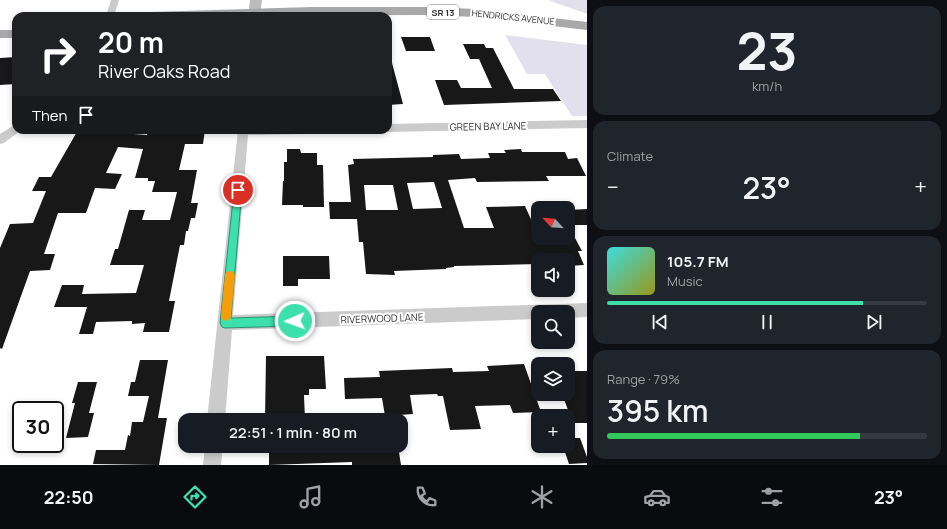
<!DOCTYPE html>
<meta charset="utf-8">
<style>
body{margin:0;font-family:Manrope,sans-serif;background:#20242c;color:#f1f3f6;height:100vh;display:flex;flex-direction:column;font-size:15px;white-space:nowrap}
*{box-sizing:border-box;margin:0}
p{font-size:13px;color:#9ea1a6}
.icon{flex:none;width:22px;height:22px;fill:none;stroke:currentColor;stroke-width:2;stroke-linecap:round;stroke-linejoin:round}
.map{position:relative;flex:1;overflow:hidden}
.drawer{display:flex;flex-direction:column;gap:6px;padding:6px;background:#0d0f14;width:360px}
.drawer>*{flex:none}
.hud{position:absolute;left:12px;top:12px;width:380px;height:122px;border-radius:12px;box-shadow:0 2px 6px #0003;background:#202124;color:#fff;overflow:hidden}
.needle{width:26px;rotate:296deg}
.controls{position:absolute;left:531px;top:201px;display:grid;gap:8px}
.controls a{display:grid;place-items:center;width:44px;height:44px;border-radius:8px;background:#171b24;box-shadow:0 2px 6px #0003;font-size:20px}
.speed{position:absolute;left:12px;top:401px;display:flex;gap:8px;font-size:20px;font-weight:700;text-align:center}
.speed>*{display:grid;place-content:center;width:52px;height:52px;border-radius:50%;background:#171b24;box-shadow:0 2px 6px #0003;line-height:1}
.speed .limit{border:2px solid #111;border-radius:6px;background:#fff;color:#111}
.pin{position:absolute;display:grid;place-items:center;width:34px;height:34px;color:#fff;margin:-17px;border:2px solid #fff;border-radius:50%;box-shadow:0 1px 4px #0007}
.me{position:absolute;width:44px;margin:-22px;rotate:268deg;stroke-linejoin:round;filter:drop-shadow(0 0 3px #0008)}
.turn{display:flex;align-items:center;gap:14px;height:84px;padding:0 20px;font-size:18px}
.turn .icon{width:52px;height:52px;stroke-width:2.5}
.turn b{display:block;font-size:28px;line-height:34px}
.then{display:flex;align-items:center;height:38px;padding:0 20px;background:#0003;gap:8px;font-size:15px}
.big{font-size:30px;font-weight:600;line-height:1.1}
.drawer .tile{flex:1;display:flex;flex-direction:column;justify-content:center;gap:6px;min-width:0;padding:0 14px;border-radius:12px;background:#20242c}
.drawer .dial{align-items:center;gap:0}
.dial b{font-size:52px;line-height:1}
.song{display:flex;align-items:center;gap:12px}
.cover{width:48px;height:48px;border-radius:6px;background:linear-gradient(135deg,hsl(180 70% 55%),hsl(60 70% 35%))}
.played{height:4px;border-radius:2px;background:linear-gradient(90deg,#3ddfaa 80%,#363941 80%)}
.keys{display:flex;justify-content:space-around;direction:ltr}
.heat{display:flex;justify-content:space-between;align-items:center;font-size:22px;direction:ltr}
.charge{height:6px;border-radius:3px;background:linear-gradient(90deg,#34c759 79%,#363941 0)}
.trip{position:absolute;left:178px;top:413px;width:230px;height:40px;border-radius:12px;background:#171b24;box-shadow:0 2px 6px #0003;font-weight:600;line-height:40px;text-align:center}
.dock{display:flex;height:64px;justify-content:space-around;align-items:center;background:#090b0e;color:#9ea1a6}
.dock .icon{width:28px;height:28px}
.dock .active{color:#3ddfaa}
.dock b{font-size:18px;color:#f1f3f6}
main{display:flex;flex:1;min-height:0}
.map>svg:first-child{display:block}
.green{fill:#e3e0ed}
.building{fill:#181818;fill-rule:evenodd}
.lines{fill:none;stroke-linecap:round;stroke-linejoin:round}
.street{fill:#cbcbcb;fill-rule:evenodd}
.secondary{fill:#bbb;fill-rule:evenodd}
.primary{fill:#a9a9a9;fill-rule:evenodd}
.route{fill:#3ddfaa;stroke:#28916e}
.slow{fill:#f59e0b}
.labels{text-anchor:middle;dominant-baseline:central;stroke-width:4;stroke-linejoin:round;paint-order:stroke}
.shield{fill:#fff;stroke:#6f6f6f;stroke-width:1}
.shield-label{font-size:9px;font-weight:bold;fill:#313131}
.far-street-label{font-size:9px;fill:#313131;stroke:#fff}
.street-label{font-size:10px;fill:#313131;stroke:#fff}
</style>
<main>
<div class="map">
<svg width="587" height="465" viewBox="0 0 587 465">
<rect width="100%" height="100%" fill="#fff"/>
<!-- green -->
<path class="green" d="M548,0H587V14Z
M505,35L587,45V116H572L545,74H527Z"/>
<!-- building -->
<path class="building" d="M401,37H430L435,51H406Z
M463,44H484L486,48H493L514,89H553L561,101L444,105L435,80H457L461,88H492L479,59H470Z
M16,57V84L0,85V58Z
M388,63H392L403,104L388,105Z
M78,130L147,135L148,130H205L203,144H185L179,170H197L191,203H198L195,218H191L188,231H186L184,245H180L169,301H175L169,332H143L145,323L132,324V321L96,322L93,334H79L87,307H54L62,285H84L82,294L136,293L144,265H110L115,249H118L129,210H145L142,220H170L177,192H152L155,181H148V178H135L143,149L118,147L106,173L122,174L115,189L95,188L86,213H58L44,254H55L50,270L30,271L2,349L0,348V248L10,224L33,223L46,191H32L39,177H51Z
M287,149H300L301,153H317V165H323L324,207H303V205H282L283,181H284V162H287Z
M521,149L522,152H565L568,159L577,158L586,176H546L549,181L477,182L475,178L448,180L464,228H494L486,207L525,206L538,235V238H568V231L571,238H575L582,251H578L584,265L568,266V260H538V264L454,266V267L446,268V269L394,271L395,275L366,274L363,242H359L357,219H330L329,202H351L348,165L354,164L353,159L433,157V155L459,154L461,159L490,158L488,153H506L504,150ZM434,182L442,208L413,209L407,183ZM364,185H393L398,210H366Z
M587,209V225H568V210Z
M283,256H329L330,279H298V286H283Z
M266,356H324L326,389H309V395H304L305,420H265Z
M140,360H168L158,418H167L159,465L93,464L96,450H125L128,435L130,436L132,422H143L149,396H128L131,382H135Z
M524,364L541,412L513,413L510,405L475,406L481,429L450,430L443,396H438L437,394L410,395L413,414L385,416L382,398L345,399L344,378L380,377L379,371L452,368L453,372L489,371L487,366Z
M568,371H587V423H573L562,394H568Z
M78,382H97L89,413H94L88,437L66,438L75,403H72Z
M568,438H580L587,457V463L569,464L563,446H568Z
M269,446H398L401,465H352V462L269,465Z"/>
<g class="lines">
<!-- street -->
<path class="street" d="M111,0H119L114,16H106Z
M587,120V128L388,132L384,130H388V124Z
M16,124V130L20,131L4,143L0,144V134Z
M238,130H310L309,133L305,134L248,135L233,315L587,303V317L568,318V312H538V319L232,330L225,420H207Z
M205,446H223L221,465H203Z"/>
<!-- secondary -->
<path class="secondary" d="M250,0H262L260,16H248Z"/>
<!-- primary -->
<path class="primary" d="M311,7H426L476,9L587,22V30L476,17L426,15L145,16L146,13L151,12Z
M0,30H16V38H0Z"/>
</g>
<!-- route -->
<path class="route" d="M238,187L242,190L231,318L295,316L298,317L300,321L298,324L295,326L225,328L222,327L220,323L234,190Z"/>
<!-- slow -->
<path class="slow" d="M230,271L233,272L235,275L231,316L230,319L226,321L222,319L221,316L225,275L226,272Z"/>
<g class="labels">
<!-- shield labels -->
<rect class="shield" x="427" y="5" width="32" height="14" rx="3"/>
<g class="shield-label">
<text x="443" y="12">SR 13</text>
</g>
<!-- far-street labels -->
<g class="far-street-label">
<text transform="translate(513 17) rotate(6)">HENDRICKS AVENUE</text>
</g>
<!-- street labels -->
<g class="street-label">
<text transform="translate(488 126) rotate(-1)">GREEN BAY LANE</text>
<text transform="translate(382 318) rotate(-2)">RIVERWOOD LANE</text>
</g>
</g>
</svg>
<div class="controls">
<a><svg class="needle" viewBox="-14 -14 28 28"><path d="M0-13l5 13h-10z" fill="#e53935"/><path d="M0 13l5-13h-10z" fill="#9ea1a6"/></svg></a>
<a><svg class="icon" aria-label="sound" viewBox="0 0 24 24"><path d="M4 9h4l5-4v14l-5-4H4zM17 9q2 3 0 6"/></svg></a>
<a><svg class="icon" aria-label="search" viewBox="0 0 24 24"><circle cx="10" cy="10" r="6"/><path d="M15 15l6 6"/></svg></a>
<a><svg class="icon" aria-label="layers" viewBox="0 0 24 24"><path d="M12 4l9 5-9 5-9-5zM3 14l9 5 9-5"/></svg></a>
<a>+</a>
</div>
<div class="speed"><div class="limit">30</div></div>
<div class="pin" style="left:238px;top:190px;background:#d93025"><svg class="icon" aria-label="arrive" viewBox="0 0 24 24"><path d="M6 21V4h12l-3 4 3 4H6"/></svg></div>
<svg class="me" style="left:295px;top:321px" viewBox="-20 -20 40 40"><circle r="17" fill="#3ddfaa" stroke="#fff" stroke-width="3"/><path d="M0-11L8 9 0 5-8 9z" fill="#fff"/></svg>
<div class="trip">22:51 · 1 min · 80 m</div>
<div class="hud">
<div class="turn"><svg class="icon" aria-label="right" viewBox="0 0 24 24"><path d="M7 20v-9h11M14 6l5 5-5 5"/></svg><div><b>20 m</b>River Oaks Road</div></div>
<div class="then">Then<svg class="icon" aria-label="arrive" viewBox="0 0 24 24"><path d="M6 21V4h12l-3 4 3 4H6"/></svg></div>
</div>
</div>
<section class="drawer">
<div class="tile dial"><b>23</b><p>km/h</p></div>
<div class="tile"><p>Climate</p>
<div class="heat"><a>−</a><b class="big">23°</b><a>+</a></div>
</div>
<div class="tile">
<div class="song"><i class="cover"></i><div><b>105.7 FM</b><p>Music</p></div></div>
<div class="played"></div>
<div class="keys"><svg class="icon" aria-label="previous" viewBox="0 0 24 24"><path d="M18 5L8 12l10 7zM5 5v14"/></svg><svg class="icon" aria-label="pause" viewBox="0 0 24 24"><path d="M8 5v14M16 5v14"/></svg><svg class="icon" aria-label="next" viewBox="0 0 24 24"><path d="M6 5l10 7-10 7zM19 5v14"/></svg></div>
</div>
<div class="tile"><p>Range · 79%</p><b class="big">395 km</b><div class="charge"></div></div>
</section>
</main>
<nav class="dock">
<b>22:50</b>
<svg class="icon active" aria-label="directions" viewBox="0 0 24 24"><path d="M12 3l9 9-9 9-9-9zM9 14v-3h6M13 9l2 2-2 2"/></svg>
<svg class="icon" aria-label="music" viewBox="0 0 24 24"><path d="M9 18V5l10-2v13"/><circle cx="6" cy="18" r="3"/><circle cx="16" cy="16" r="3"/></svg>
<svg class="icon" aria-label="phone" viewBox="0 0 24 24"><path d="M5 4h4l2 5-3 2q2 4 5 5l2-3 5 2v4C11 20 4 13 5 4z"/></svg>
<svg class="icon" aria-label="climate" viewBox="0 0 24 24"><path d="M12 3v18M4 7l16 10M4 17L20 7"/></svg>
<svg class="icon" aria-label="car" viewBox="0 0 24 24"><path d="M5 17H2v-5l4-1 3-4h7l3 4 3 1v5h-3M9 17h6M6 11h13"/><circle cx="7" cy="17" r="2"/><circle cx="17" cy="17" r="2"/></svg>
<svg class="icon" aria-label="filters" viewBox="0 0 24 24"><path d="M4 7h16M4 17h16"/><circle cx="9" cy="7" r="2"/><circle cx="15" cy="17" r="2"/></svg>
<b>23°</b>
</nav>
